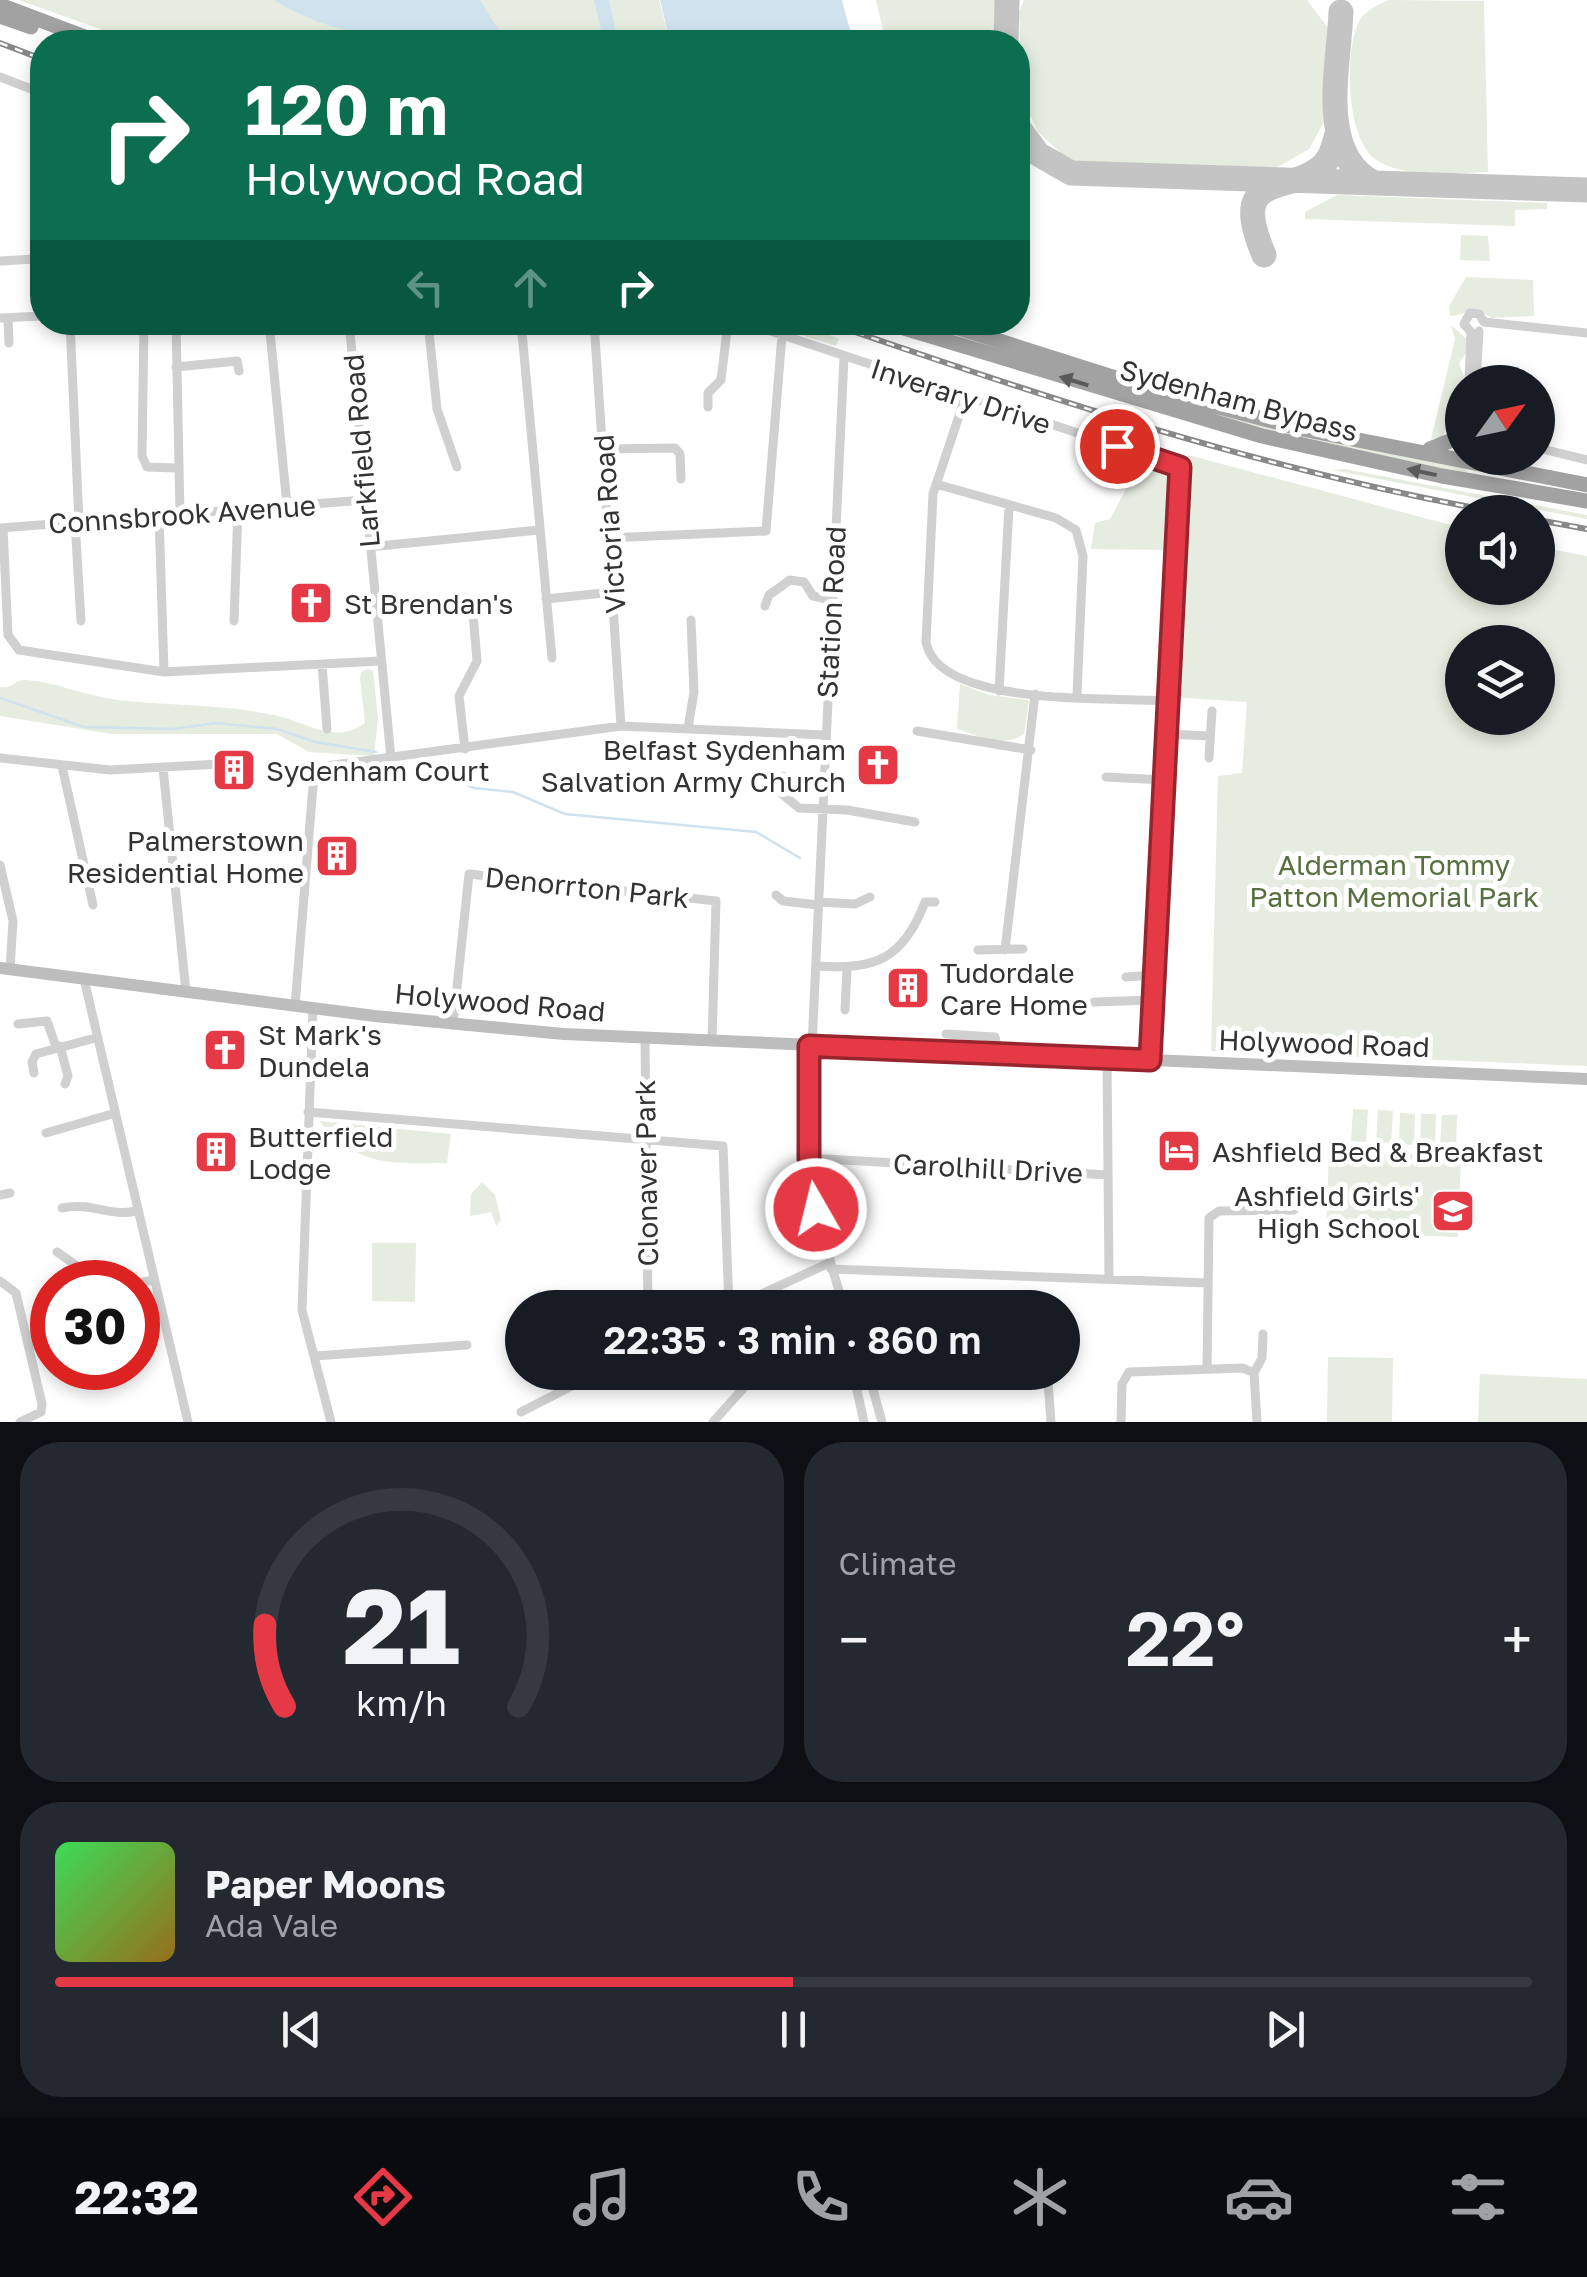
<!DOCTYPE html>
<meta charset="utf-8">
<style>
body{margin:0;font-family:"Golos Text",sans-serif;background:#242831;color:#f1f3f6;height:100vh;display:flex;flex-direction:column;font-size:38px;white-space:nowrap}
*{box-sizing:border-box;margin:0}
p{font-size:32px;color:#9ea1a6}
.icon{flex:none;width:55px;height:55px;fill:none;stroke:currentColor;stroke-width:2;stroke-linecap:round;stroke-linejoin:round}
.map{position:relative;height:1422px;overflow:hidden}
.sheet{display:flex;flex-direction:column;gap:20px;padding:20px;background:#0d0f14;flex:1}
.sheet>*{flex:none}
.hud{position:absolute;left:30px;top:30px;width:1000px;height:305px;border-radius:40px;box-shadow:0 5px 15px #0003;background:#0b6e4f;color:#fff;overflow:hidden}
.needle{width:65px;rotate:57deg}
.fabs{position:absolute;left:1445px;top:365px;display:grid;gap:20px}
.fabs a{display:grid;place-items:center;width:110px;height:110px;border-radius:50%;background:#171b24;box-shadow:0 5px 15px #0003;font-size:50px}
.speed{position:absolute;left:30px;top:1260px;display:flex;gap:20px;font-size:50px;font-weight:700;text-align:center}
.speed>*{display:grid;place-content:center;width:130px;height:130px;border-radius:50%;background:#171b24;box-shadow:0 5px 15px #0003;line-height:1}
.speed .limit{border:15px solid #d22;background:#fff;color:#111}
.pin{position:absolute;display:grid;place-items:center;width:85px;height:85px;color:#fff;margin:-42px;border:5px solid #fff;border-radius:50%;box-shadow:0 2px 10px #0007}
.me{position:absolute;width:110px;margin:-55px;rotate:352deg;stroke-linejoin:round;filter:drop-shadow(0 0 8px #0008)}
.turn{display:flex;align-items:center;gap:35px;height:210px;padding:0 50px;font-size:45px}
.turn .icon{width:130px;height:130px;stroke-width:2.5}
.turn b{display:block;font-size:70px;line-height:85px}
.lanes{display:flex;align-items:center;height:95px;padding:0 50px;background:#0003;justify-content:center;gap:50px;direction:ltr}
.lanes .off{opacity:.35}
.big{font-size:75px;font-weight:600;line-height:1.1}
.sheet .widget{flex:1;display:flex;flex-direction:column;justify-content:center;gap:15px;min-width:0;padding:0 35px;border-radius:40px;background:#242831}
.sheet .dial{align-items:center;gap:0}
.dial svg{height:260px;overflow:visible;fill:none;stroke:#363941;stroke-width:7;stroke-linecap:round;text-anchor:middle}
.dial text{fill:#f1f3f6;stroke:none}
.song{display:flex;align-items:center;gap:30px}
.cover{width:120px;height:120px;border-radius:15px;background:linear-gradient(135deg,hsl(130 70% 55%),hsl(40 70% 35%))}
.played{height:10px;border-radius:5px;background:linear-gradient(90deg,#e63946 50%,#363941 50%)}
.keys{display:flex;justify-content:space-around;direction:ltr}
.heat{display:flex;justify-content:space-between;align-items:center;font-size:55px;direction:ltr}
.sheet .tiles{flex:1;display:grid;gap:20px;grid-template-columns:1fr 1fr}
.widget:last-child{grid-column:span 2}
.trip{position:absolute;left:505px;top:1290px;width:575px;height:100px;border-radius:50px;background:#171b24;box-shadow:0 5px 15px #0003;font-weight:600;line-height:100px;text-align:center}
.dock{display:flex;height:160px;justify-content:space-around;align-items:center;background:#090b0e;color:#9ea1a6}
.dock .icon{width:70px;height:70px}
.dock .selected{color:#e63946}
.dock b{font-size:45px;color:#f1f3f6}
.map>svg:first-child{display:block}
.green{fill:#e6ecdf;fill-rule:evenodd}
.water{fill:#cfe2ee}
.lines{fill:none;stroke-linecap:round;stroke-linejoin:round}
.stream{stroke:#cfe2ee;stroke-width:2.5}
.taxiway{stroke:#c4c4c4;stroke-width:25}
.minor{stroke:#d0d0d0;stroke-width:9}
.secondary{stroke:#bdbdbd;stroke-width:12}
.trunk{stroke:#a2a2a2;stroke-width:15}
.rail-casing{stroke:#888;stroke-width:6}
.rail{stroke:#fff;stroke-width:2.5;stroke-dasharray:8;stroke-linecap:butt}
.oneway{fill:#5a5a5a}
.route-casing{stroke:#96252e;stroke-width:25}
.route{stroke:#e63946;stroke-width:18}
.labels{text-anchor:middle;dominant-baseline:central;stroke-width:10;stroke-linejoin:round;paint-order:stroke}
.street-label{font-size:28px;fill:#333;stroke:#fff}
.poi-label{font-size:28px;fill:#333;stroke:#fff;text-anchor:start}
.park-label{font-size:28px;fill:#56703f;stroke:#fff}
</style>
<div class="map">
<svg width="1587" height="1422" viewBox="0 0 1587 1422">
<rect width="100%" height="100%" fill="#fff"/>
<!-- green -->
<path class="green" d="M19,0H659L670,42H136Z
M876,0H996L994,42H886Z
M1024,0H1307L1328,28L1325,120L1309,149L1276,168L1076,162L1064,156L1038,132L1021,96L1019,12Z
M1389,0L1484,1L1488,172C1456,173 1403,179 1375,159C1347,138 1345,60 1356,29C1361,12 1374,7 1389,0Z
M1337,195L1547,203V209L1515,210V226L1305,219V212Z
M1461,235L1488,236L1490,261L1460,260Z
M1466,277L1533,280L1534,316L1491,318C1472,303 1470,315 1450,316L1449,306Z
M764,323H801L839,339L836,346Z
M908,323H922L1180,403L1462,465L1470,476L1281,434Z
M1451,325L1468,340V350L1459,363L1464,377L1453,394L1457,399L1443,437L1431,439L1455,339Z
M1188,455L1462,528V588H1538V547L1587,556V1066L1211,1051L1218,776L1242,773L1247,702L1173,697ZM1462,642H1538V718H1462Z
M1141,461L1165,470L1172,480L1170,550L1091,549L1095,523L1110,519Z
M1345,469L1587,515V519L1332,470Z
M368,669L373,671L378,718L374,756L309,752L277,734H112L0,716V687C14,689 14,679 27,680C58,683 87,696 117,700C171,706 225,704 278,716C307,723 336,745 365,723L360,679L361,672Z
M960,684L989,695L1029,700L1024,734C1004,748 979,736 957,729Z
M1353,1109L1368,1110L1366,1142L1351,1141Z
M1378,1110L1393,1111L1391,1143L1376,1142Z
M1400,1113L1415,1114L1414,1145L1399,1144Z
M1421,1114H1436L1435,1146L1420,1145Z
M1442,1115H1457L1456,1147L1440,1146Z
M319,1121L451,1134L447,1163C387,1163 362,1168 319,1121Z
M1329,1152L1461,1156L1458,1237L1326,1232Z
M482,1182L495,1195L501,1220L496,1226L491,1212L470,1216L471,1194Z
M372,1243H416L415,1302L372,1301Z
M1328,1357L1393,1358L1392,1422H1327Z
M1480,1374L1587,1379V1422H1478Z"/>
<!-- water -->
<path class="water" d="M274,0H480L506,42C426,43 345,44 274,0Z
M594,0H609L618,42H604Z
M660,0H842L853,42H670Z"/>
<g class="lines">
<!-- stream -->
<path class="stream" d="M0,698L84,727L173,729L216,723L277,729L315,742L376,752
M419,763L474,788L513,792L565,814L756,832L800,858"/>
<!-- taxiway -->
<path class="taxiway" d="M1341,12C1339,66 1317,152 1372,182
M1006,42L1007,0
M1018,127L1038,154L1071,173L1587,190
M1264,255C1226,166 1293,198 1325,163C1332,155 1334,144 1337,134"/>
<!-- minor -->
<path class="minor" d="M0,77L34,90
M0,261L35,259
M0,318L42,316
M8,318L9,343
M70,322L79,522
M144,322L142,456L147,467L177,468
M176,322L180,514
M269,322L287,505
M349,322L391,758
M428,322L437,409L457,467
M521,322L552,658
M594,322L621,726
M743,322L1180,467L1149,1060
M176,367L237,361L239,371
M1469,382L1471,332L1464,324L1470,313L1479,314L1484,322L1587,333
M1476,382L1479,331
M965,398L933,494L926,642C938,708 1114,697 1168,701
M708,407V393L721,380L728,322
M1538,448L1587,460
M604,449L675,448L680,454L681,479
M936,484L1056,518L1076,530L1083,556L1077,695
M159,516L164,672
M75,522L81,621
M0,528L364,500
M3,528L8,635L19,650L164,672L380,661
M608,538L766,531L782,335
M369,547L539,530
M546,599L613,592
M765,606L769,595L790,580L804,582L813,596L831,600
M234,621L238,509
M322,664L327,729
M999,691L1009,506
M688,728L694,692L691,620
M917,731L1031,750
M1167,734L1210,736
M465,749L459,696L477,661L473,614
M0,758L110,770L220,764
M1209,758L1212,711
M62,766L93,905
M163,768L186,992
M783,776L782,794L799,808L847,810L915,822
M1106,777L1164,780
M0,865L13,921L10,969
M776,895L783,901L818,905
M818,902L855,904L870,897
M978,950L1023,949
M1005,950L1035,694
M816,966C875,970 903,960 925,902H935
M1126,977L1155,975
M84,979L188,1422
M1094,1002L1153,1000
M295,1006L314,774L319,767L621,726L825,735
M313,1008L302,1310L331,1422
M845,1010L847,969
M18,1024L47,1021L56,1047
M453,1025L469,874L716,901L712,1042
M946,1034L995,1037L999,1054
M645,1039L648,1308
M809,1045C807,1138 813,1220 845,1308
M60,1046L68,1076L65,1084
M812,1046L844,357
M1107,1059L1109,1279
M34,1073L32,1062L36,1054L95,1038
M308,1112L723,1146L729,1308
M46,1133L112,1114
M809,1158L1108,1175
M0,1195L10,1193
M62,1208C92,1202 110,1217 136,1211
M57,1252L100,1282
M831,1269L1207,1283
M0,1281L16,1293L42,1404L41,1412L20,1422
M138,1283L153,1280
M731,1308L829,1263
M315,1356L467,1345
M1207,1369L1209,1218L1219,1211L1294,1210
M868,1372L882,1422
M1029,1372L1048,1381L1051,1422
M1254,1373L1262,1358L1263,1334
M521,1412L599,1372
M713,1422L758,1372
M864,1422L856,1386L869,1376
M1121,1422L1122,1384L1129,1372L1243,1368L1254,1373L1257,1422"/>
<!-- secondary -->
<path class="secondary" d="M0,968L375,1016L564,1034L1587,1079"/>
<!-- trunk -->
<path class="trunk" d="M0,5L98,42
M0,16L31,27
M884,322L1262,436L1442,476L1587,501
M940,322L1150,389L1302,429L1587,485
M1430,449L1462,436"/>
<defs>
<path id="rail" d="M0,43L42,59
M826,322C1046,398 1267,471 1497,512
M1538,520L1587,529"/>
</defs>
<!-- rail casing -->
<use href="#rail" class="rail-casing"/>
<!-- rail -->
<use href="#rail" class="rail"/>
</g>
<!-- one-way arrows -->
<defs><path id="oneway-solid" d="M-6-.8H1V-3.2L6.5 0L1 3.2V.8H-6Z" transform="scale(2.5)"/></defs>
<g class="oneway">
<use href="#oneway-solid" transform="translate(1074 381) rotate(-163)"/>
<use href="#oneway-solid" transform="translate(1422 472) rotate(-168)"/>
</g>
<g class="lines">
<defs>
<path id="route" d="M816,1209L809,1158V1046L1150,1060L1180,467L1117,446"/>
</defs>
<!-- route casing -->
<use href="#route" class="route-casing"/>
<!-- route -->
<use href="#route" class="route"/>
</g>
<!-- icons -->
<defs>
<symbol id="church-square" viewBox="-11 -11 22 22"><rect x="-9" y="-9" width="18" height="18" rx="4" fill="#e63946" stroke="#fff"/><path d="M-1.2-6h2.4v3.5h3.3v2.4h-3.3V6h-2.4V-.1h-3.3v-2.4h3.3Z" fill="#fff"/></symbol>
<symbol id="building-square" viewBox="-11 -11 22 22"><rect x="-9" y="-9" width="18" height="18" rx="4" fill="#e63946" stroke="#fff"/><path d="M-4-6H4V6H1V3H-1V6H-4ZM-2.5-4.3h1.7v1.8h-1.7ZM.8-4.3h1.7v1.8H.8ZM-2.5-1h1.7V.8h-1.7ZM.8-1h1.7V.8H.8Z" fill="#fff"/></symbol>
<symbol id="hotel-square" viewBox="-11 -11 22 22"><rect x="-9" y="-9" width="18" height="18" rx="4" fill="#e63946" stroke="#fff"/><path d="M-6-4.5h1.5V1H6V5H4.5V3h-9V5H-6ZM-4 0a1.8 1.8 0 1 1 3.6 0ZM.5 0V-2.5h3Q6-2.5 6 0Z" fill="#fff"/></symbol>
<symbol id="school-square" viewBox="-11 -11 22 22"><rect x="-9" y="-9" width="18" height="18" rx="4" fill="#e63946" stroke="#fff"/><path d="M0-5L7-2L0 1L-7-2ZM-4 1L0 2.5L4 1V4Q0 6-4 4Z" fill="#fff"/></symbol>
</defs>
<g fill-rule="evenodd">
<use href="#church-square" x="286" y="578" width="50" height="50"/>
<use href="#church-square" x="853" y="740" width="50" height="50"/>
<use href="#building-square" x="209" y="745" width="50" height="50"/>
<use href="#building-square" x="312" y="831" width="50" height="50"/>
<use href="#building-square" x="883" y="963" width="50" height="50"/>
<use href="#church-square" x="200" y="1025" width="50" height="50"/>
<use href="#hotel-square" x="1154" y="1126" width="50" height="50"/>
<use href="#building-square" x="191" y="1127" width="50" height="50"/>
<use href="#school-square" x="1428" y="1186" width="50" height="50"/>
</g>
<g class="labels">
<!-- street labels -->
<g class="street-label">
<text transform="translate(961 396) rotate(18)">Inverary Drive</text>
<text transform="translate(1239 400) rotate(15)">Sydenham Bypass</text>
<text transform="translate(361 451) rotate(-95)">Larkfield Road</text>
<text transform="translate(182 514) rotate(-4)">Connsbrook Avenue</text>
<text transform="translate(609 524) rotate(-94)">Victoria Road</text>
<text transform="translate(831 612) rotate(-87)">Station Road</text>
<text transform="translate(587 887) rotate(6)">Denorrton Park</text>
<text transform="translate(500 1002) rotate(5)">Holywood Road</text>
<text transform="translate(1324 1043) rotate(2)">Holywood Road</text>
<text transform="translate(988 1168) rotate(3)">Carolhill Drive</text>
<text transform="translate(646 1173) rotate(-91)">Clonaver Park</text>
</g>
<!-- poi labels -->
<g class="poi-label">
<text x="344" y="603">St Brendan's</text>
<text x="846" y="749" text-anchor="end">Belfast Sydenham<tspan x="846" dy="32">Salvation Army Church</tspan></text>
<text x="266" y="770">Sydenham Court</text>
<text x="304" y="840" text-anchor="end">Palmerstown<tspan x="304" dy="32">Residential Home</tspan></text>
<text x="940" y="972">Tudordale<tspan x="940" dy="32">Care Home</tspan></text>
<text x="258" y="1034">St Mark's<tspan x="258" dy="32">Dundela</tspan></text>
<text x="248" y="1136">Butterfield<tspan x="248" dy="32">Lodge</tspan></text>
<text x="1212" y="1151">Ashfield Bed &amp; Breakfast</text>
<text x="1420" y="1195" text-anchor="end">Ashfield Girls'<tspan x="1420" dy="32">High School</tspan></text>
</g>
<!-- park labels -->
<g class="park-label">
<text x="1394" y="864">Alderman Tommy<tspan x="1394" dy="32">Patton Memorial Park</tspan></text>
</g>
</g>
</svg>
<div class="fabs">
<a><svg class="needle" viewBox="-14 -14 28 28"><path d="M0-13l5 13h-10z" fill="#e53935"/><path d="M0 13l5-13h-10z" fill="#9ea1a6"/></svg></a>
<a><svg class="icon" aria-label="sound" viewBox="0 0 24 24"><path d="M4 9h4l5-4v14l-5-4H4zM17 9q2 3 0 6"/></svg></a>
<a><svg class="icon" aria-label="layers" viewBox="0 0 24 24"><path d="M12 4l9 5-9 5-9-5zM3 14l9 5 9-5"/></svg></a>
</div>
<div class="speed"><div class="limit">30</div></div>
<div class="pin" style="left:1117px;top:446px;background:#d93025"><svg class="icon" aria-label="arrive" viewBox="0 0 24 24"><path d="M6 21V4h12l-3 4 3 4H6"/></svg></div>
<svg class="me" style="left:816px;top:1209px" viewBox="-20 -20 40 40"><circle r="17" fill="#e63946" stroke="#fff" stroke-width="3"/><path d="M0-11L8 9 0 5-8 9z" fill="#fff"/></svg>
<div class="trip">22:35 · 3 min · 860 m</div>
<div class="hud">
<div class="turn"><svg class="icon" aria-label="right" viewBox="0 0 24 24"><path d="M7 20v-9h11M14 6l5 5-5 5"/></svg><div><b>120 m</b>Holywood Road</div></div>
<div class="lanes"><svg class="icon off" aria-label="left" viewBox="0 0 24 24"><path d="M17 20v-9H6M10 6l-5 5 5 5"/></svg><svg class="icon off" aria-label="ahead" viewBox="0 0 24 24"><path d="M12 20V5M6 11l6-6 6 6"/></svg><svg class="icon" aria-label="right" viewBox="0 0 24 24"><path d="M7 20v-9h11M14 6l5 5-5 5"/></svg></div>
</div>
</div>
<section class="sheet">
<div class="tiles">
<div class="widget dial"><svg viewBox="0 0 100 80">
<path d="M14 69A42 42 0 1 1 86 69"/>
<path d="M14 69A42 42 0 0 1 8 44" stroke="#e63946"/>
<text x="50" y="56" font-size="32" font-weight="700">21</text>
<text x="50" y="72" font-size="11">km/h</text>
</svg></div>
<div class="widget"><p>Climate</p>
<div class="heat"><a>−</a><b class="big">22°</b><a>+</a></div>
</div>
<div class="widget">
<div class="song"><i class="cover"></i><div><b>Paper Moons</b><p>Ada Vale</p></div></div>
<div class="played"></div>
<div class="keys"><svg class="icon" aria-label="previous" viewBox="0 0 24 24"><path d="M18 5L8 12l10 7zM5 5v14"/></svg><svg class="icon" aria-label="pause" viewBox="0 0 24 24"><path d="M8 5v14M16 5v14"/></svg><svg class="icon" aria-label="next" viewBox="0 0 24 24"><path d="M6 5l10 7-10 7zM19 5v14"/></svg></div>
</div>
</div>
</section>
<nav class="dock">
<b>22:32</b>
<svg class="icon selected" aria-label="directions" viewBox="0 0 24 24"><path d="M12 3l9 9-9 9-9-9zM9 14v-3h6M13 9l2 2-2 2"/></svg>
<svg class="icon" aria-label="music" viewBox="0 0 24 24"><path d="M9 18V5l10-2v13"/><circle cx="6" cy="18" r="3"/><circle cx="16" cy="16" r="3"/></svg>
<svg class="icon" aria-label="phone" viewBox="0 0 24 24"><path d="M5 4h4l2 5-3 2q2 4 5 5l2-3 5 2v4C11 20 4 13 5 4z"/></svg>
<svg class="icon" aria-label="climate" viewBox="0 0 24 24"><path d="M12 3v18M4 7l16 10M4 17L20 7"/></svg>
<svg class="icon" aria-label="car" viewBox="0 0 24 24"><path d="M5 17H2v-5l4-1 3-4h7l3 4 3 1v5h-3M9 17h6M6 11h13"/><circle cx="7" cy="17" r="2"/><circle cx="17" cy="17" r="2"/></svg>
<svg class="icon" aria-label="filters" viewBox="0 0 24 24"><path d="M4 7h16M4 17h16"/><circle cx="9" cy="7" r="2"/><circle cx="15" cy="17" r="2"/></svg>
</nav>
